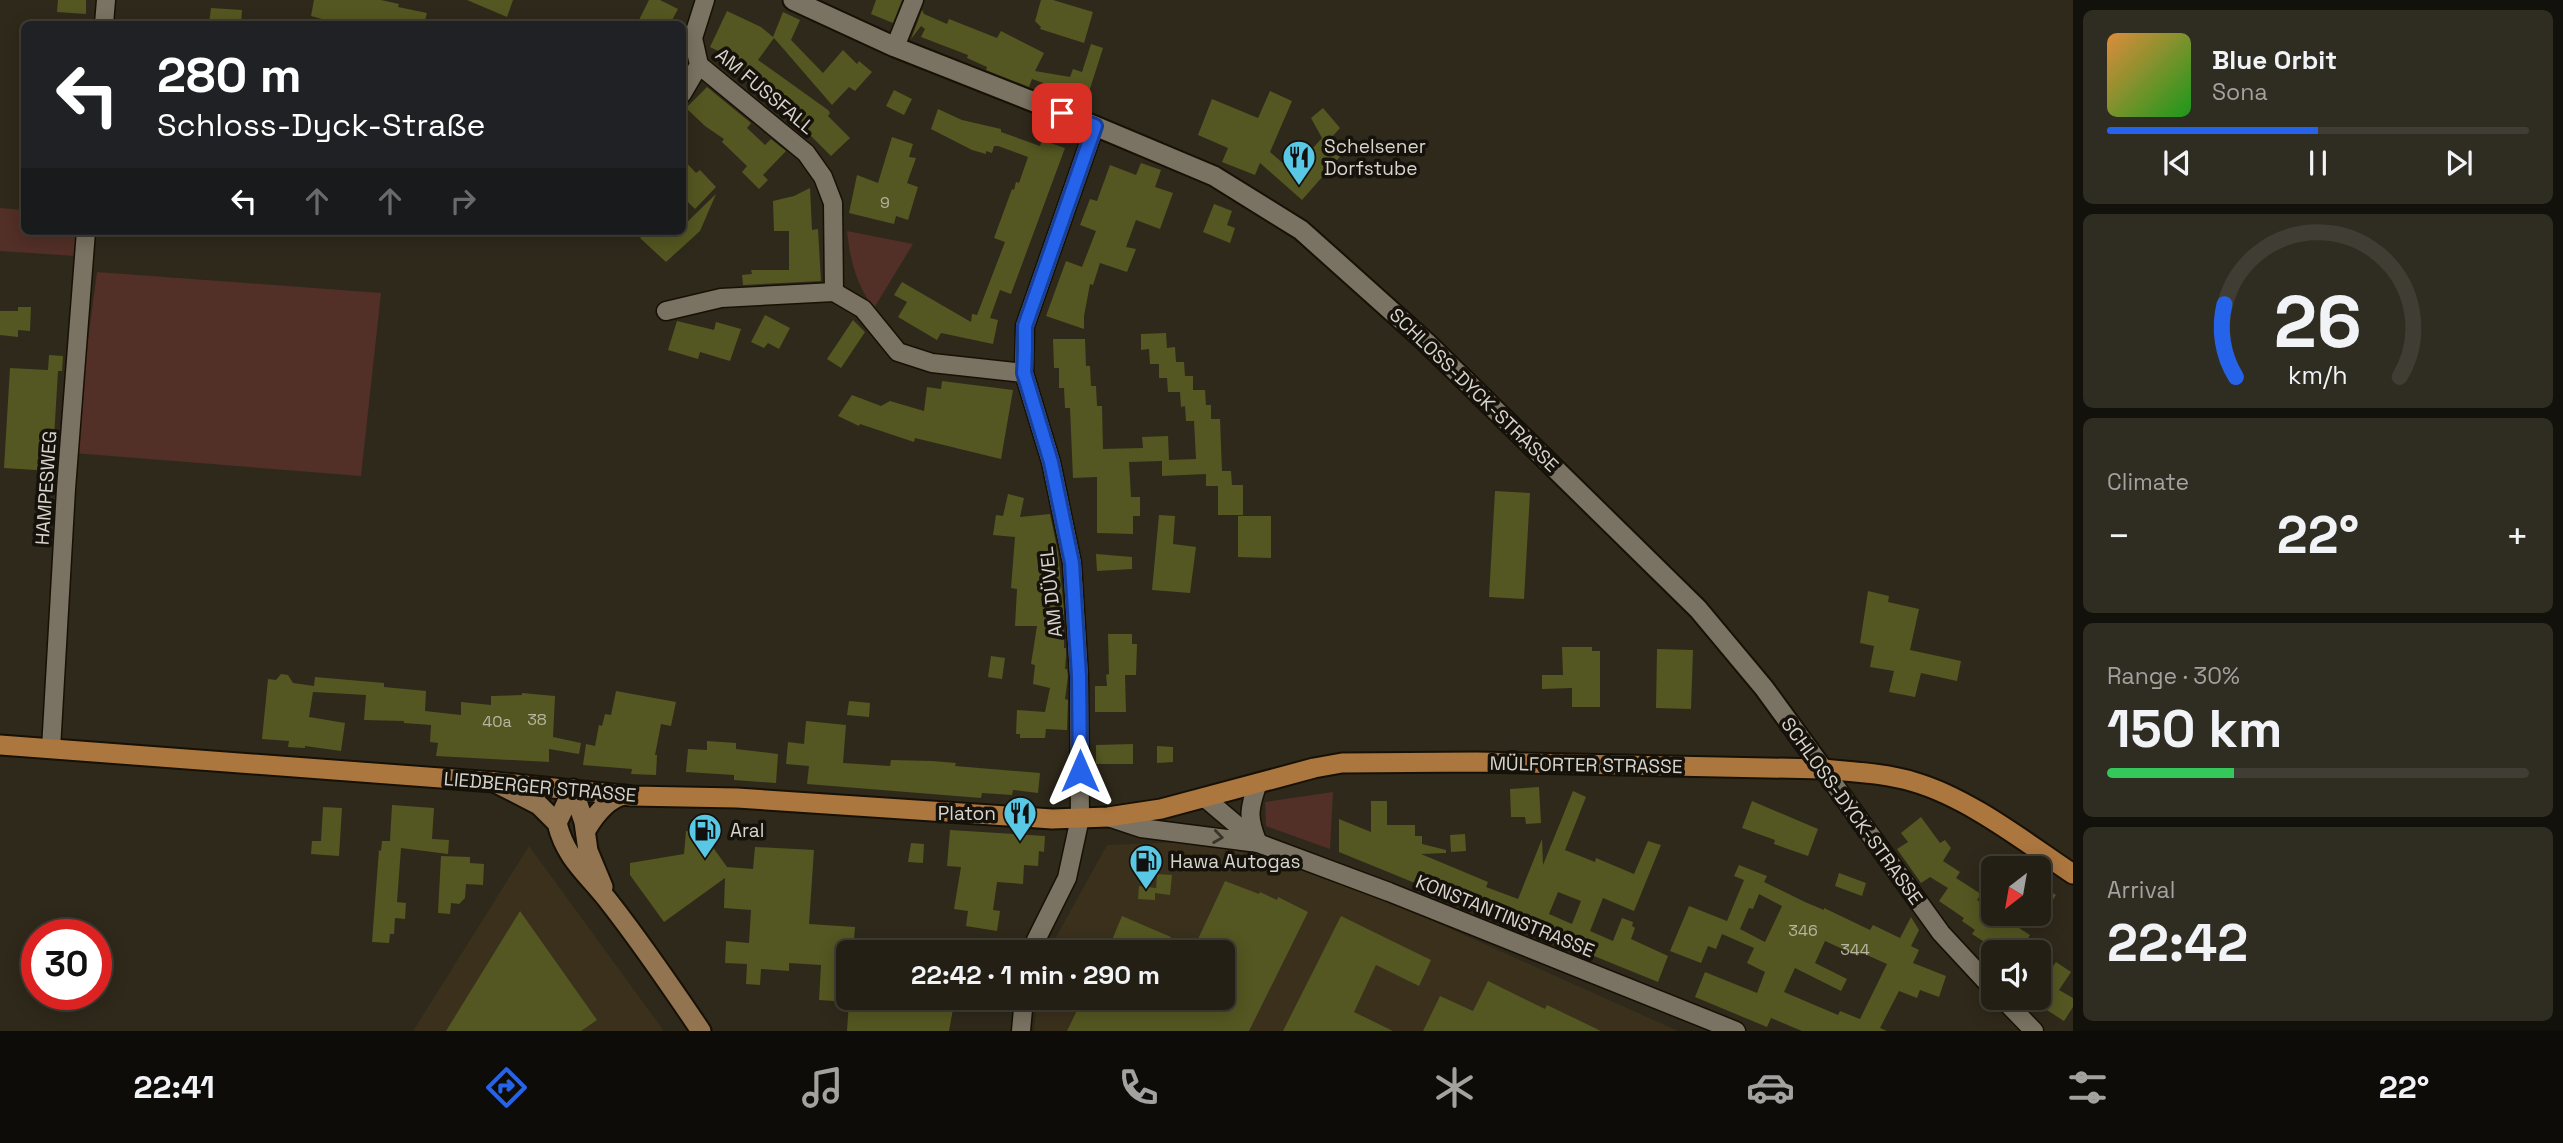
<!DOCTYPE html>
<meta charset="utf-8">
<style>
body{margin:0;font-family:"Space Grotesk",sans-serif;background:#2f2c22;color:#f1f3f6;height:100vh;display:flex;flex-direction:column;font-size:26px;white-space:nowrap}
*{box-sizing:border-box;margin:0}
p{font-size:23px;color:#a3a2a0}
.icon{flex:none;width:38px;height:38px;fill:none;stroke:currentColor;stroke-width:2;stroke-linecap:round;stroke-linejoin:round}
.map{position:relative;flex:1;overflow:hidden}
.side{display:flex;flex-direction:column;gap:10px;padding:10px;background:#13110b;width:490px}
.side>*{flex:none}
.banner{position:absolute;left:21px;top:21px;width:665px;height:214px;border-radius:10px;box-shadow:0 4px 18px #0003,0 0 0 2px #403d34;background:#202124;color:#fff;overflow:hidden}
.needle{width:46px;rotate:211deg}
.controls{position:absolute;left:1981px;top:856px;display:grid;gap:14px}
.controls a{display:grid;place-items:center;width:70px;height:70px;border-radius:10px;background:#231f14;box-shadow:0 4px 18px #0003,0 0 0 2px #403d34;font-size:35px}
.speed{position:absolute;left:21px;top:919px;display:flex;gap:14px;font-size:35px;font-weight:700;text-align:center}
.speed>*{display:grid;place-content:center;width:91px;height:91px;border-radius:50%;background:#231f14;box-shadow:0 4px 18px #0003,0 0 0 2px #403d34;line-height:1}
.speed .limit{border:10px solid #d22;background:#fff;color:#111}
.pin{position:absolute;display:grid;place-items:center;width:60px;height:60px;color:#fff;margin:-30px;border-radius:14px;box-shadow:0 4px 10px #0006}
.me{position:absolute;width:77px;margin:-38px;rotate:0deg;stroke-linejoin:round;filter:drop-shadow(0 0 5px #0008)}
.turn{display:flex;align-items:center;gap:24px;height:147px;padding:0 21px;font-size:32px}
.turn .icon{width:91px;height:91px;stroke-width:2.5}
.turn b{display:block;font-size:49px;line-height:60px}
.lanes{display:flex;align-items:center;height:66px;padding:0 21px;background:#0003;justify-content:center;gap:35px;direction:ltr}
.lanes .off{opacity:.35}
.big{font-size:52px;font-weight:800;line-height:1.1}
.side .tile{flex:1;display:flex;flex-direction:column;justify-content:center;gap:10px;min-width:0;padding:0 24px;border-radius:10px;background:#2f2c22}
.side .dial{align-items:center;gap:0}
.dial svg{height:182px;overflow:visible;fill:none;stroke:#403d34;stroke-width:7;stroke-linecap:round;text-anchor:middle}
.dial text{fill:#f1f3f6;stroke:none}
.song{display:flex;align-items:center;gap:21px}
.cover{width:84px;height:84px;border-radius:10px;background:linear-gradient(135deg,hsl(30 70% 55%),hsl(120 70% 35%))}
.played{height:7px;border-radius:4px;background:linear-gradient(90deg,#2563eb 50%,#403d34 50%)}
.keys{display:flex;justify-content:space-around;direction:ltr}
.heat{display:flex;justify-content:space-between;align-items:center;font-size:38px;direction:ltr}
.charge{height:10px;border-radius:5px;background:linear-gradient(90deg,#34c759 30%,#403d34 0)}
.trip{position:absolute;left:836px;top:940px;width:399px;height:70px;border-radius:10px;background:#231f14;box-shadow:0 4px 18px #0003,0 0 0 2px #403d34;font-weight:800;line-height:70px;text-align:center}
.tabs{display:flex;height:112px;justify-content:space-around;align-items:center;background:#0e0c08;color:#a3a2a0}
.tabs .icon{width:49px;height:49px}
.tabs .selected{color:#2563eb}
.tabs b{font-size:32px;color:#f1f3f6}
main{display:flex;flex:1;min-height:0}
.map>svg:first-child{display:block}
.built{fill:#3a301c}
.green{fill:#522f27}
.building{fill:#545721;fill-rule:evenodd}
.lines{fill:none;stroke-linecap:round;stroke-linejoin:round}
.minor-casing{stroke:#171105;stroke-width:21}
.tertiary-casing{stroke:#171105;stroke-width:23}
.secondary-casing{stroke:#171105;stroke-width:23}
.primary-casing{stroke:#171105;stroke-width:23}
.minor{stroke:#7a7262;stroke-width:18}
.tertiary{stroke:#7a7262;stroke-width:19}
.secondary{stroke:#937450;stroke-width:19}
.primary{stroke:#ac763f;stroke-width:19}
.oneway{stroke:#38342a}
.route-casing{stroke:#184099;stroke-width:18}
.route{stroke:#2563eb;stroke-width:12}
.labels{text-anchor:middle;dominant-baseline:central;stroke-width:7;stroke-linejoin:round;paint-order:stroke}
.number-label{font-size:16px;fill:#b7b5a0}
.street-label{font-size:19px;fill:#d8d4cb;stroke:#15120c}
.poi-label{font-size:19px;fill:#d8d4cb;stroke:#15120c;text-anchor:start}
</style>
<main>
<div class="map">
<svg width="2073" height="1031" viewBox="0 0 2073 1031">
<rect width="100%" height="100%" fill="#2f291b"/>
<!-- built -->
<path class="built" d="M1206,841L1362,889L1678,1031H1034L1037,998H1223V952H1051L1056,937L1107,845Z
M529,846L664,1031H413Z"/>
<!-- green -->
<path class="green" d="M0,208L24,210V231H78L75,256L0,251Z
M847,231L913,244L874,308C856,285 850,259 847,231Z
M97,272L381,293L361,476L73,453Z
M1333,792L1330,849L1266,826L1265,802Z"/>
<!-- building -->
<path class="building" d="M58,0H86V14L57,12Z
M314,0H381L399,4L398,7L427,13L424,24H340L311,16Z
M467,0H513L507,17Z
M649,0H660L678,9L670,24H637Z
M876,0H902L893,23L871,14Z
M1041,0H1053L1093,12L1084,43L1040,29L1041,27L1035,21Z
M211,8L242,10L241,24H209Z
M922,10L924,14L947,24L949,19L997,38L1001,31L1044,53L1035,71L1070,77L1073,69L1082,72L1091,44L1103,48L1087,98L1032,79L1029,87L986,70L987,67L967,58L968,55L921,37L925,29L921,26L911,39Z
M727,11L761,27L773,37L783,12L800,20L791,40L823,73L843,50L857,64L859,61L872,72L855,91L849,87L832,105L774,38L758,60L828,110L830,113L828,116L850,138L831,156L805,130L809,126L752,86L758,78L740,69L743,63L710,47Z
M707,87L751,123L747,128L765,145L771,139L786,151L763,175L768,180L759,189L742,172L747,166L722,142L724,139L705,126L686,108Z
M894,90L912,99L904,115L886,106Z
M1270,91L1292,101L1270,152L1292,171L1322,138L1311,118L1323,108L1340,128L1331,138L1345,151L1302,200L1260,163L1255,175L1222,162L1228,148L1198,135L1212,99L1258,118Z
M938,109L962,120L1001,129V132L1040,146L1042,140L1065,148L1011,294L1000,290L990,318L998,320L993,344L941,333L937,340L898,317L907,302L894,295L902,282L971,322L972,314L977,315L1005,242L994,238L1012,189L1014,190L1016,182L1019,183L1028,157L998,146H994L992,153L986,151V154L972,150L931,129Z
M892,137L913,144L909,157L916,158L907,183L918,187L908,220L896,216L894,224L849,213L857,175L878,183Z
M682,158L696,173L700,170L716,187L695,209L682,196Z
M1141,163L1161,170L1155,187L1173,193L1160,229L1136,220L1126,247L1136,249L1127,272L1100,263L1093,285L1090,284L1084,316V329L1046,316L1066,261L1082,267L1096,231L1080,225L1090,199L1097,201L1110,165L1136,175Z
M810,188L812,230L818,229L821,281L743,285L742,275L752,274L751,270H789V231H774L773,201L794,196Z
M716,194L700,231L666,262L640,238L648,231H682V227Z
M1214,204L1232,211L1227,225L1235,228L1230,243L1203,232Z
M18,307H31L30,331L18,330V337L0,335V311H18Z
M765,315L790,328L779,349L768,343L764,348L751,342Z
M853,320L865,332L841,368L827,359Z
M677,321L714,330L716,322L741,329L730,361L700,352L698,359L668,350Z
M1166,333L1167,348L1175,347L1176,362H1184L1185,376H1193V390H1205L1206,405H1211V419H1220L1222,471H1231L1232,485H1243V515H1218V486H1206V474L1162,476V461L1129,462L1131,497H1140V516H1133V534L1097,533V477L1073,478L1070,408H1065L1064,388H1059V368H1054L1053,339H1085L1086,366H1090L1091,386H1096L1097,406H1102L1103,449L1143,448L1142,437L1168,436L1169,460L1196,459L1194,421H1186L1185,406L1181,407L1180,392H1168L1167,378H1159V364H1150L1149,349L1141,350V334Z
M49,355L63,356L62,371H58L52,471L4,468L10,368L48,370Z
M942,381L1013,390L1001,459L915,438L914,442L860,424L859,426L838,416L852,395L881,406L890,401L924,411L927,387L941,389Z
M1495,491L1530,493L1524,599L1489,597Z
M1008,494L1024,498L1020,517L1050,514L1058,552L1064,611V648H1066V656L1065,669H1067L1068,676L1065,699L1068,700L1067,730L1046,729L1045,738H1020V734H1016L1017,710L1045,712L1050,688L1033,684L1035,665L1031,664L1037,626H1015L1017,589L1011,588L1015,537L993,535L996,515L1003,516Z
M1159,515L1175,516L1173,544L1196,547L1190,593L1152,590Z
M1238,516H1271V558L1238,557Z
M1096,554L1132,557V569L1097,571Z
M1868,591L1889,596L1888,602L1919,609L1910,650L1961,661L1957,681L1921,673L1915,697L1889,692L1894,671L1870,667L1874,646L1860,643Z
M1108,634H1132V644H1137L1136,675H1125L1126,712H1095V686H1107L1106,675L1109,674Z
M1562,647H1592V651H1600V707H1572V688L1542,689V675H1563Z
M1657,649L1693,650L1691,709L1656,708Z
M991,656L1005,658L1002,679L988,677Z
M281,674L288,675L293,683L314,686L315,677L384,683V687L426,691L425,711L461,715V702L491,705V696L522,695V693L555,696L553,737L581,743L579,754L549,749V762L436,756L438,743L430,742L431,725L404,723V721L364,720L366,695L313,692L309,717L345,723L341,751L305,746V748L288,747L289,741L262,739L268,679L276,680Z
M616,691L676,702L671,726L661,724L655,755H657L656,775L631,774L632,769L583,765L586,744L595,746L599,725L602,726L605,714L611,715Z
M849,701L870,703L869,717L847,715Z
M806,721L846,725L843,763L890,766L891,760L932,761L956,763L955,766L1040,773L1038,793L1013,790L1012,795L982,793L981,798L807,784L809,766L786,764L788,742L804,744Z
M707,741L736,743V749L778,754L776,783L734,780V775L686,772L688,749L707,750Z
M1133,744V764H1096V745Z
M1157,746L1173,747V762L1157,763Z
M1539,787L1541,823L1526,824L1525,817H1511L1510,789Z
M1573,791L1586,797L1565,850L1595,862L1596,858L1634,874L1648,841L1661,845L1634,911L1603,898L1590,931L1613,941L1622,918L1633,922L1632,926L1635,928L1631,939L1668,956L1658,982L1339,852V819L1371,832V801H1387V825H1415V836H1422V844L1446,850V853L1421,854L1488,882L1486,887L1518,899L1542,839L1543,865ZM1558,892L1581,901L1572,924L1549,914Z
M1752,801L1818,829L1808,856L1774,844L1775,840L1742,828Z
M392,805L434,808L432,839L449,840L448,854L401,848L397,902L406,903L405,919L395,918L394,934H390L389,943L372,942L379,850L381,851L382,841H390Z
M323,807L342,808L339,856L311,854L312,841H321Z
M1921,817L1940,843L1945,840L1951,848L1943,861L1960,872L1956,878L1981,894L1977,900L1993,911V914H1997L2030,935L2019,952H2000L1972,934L1975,930L1962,921L1964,918L1939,901L1948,888L1930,877L1921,883L1897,849L1908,842L1901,833Z
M950,830L1045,836L1044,852L1039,851L1038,866L1024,865L1023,884L997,882L993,910L1000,911L997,931L966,926L968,911L954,909L961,867L947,866Z
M686,831L702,832L727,867L753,869L755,847L814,850L809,924L855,927L853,952H849V1002V998H955L949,1031H847L849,1002L819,1000L821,965L789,963V971L761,969L760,985L746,984L747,964L725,963L726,941L749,943L751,910L724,908L725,878L664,922L630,875V863L684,854Z
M1465,834L1466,851L1451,852L1450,835Z
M911,843L924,844L923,863L908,862Z
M441,856L470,857V863L484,864L483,885L466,884L465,898L459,904L451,903L450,914L438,913Z
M1739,865L1767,876L1764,882L1805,902L1824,910V908L1870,930L1873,925L1900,938L1911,917L1919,930L1911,946L1919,950L1913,963L1946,976L1939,997L1920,990L1917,998L1899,991L1880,1028L1887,1031H1802L1771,1018L1767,1027L1695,997L1705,972L1757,993L1765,972L1747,963L1754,948L1722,934L1716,949L1708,946L1701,963L1670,951L1689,906L1727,921L1744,880L1734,876ZM1759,894L1782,906L1765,942L1740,929L1749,908L1753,909ZM1825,941L1858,956L1860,952L1887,964L1860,1019L1840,1011L1838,1015L1784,992L1795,968L1841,991L1847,979L1815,963Z
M1839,873L1866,883L1862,896L1835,886Z
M1157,874L1172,875L1170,895L1155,893V900L1138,899L1139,886L1156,888V890Z
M1225,881L1259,894L1260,892L1277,900L1278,897L1308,912L1249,1031H1067L1083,998H1142L1165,1007L1170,998H1223V952H1192Z
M2039,884L2056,895L2039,921Z
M520,911L597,1020L581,1031H446Z
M1122,916L1171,937L1164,952H1107Z
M1341,916L1431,960L1419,986L1376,965L1354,1012L1393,1031H1283Z
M2039,961L2051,969L2056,962L2071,972L2059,990L2073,998V1007L2064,1021L2039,1005Z
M1488,981L1545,1009L1547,1005L1601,1031H1423L1440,996L1473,1011Z"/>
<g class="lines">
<defs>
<path id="minor" d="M705,0L693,38L699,65L806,153L823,177L833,203L834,292L863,309L898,352L932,363L1024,373
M104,24L106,0
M895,47L914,0
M682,94L699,65
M666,311L721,298L834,292
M51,749L66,489L86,231
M1823,769L1941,933L1993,989
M1205,798L1258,843
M1108,817L1141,828L1258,843L1389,892L1736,1031
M1258,843C1247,818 1249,808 1258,783
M1033,952L1036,940L1067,878L1080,818L1079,676L1072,563L1051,462L1024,373L1025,326L1095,126
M2002,998L2034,1031
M1021,1031L1024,998"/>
<path id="tertiary" d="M793,0L895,47L1095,126L1214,176L1301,230L1426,342L1698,609L1764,688L1823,769"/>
<path id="secondary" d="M494,782L539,805L557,823
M573,789L557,823C566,860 588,874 610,903C642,944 672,988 701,1031
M573,789L584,822L588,851L603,887
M586,830C595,815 608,798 625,795"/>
<path id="primary" d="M0,745L494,782L632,796L737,798L1052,819L1108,817L1161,809L1314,768L1342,763L1476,762L1823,769C1853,772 1884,773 1914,782C1969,798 2025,842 2073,874"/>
</defs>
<!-- minor casing -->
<use href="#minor" class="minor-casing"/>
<!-- tertiary casing -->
<use href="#tertiary" class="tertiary-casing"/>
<!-- secondary casing -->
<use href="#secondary" class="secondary-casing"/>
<!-- primary casing -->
<use href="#primary" class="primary-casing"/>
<!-- minor -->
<use href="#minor" class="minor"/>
<!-- tertiary -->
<use href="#tertiary" class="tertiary"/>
<!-- secondary -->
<use href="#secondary" class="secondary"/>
<!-- primary -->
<use href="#primary" class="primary"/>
</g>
<!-- one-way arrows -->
<defs><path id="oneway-chevron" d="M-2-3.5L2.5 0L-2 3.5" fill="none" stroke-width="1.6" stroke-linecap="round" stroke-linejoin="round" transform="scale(1.75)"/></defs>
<use class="oneway" href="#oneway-chevron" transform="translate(1218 837) rotate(8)"/>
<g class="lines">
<defs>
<path id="route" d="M1062,113L1095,126L1025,326V350L1024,373L1051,462L1072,563L1079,676L1080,771"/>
</defs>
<!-- route casing -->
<use href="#route" class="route-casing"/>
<!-- route -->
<use href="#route" class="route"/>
</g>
<!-- icons -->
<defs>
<symbol id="restaurant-pin" viewBox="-11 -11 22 30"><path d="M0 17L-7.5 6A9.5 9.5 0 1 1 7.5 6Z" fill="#59c8e5" stroke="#15120c"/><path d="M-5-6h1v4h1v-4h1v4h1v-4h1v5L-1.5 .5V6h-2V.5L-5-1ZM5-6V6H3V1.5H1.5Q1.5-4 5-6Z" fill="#111"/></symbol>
<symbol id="fuel-pin" viewBox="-11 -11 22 30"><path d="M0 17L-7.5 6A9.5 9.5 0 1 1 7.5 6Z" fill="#59c8e5" stroke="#15120c"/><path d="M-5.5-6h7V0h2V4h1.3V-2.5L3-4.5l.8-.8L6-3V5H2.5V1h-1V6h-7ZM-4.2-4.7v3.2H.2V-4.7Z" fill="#111"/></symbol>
</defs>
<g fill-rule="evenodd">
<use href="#restaurant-pin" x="1280" y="138" width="38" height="52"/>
<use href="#restaurant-pin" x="1001" y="794" width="38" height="52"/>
<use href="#fuel-pin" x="686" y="811" width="38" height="52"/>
<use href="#fuel-pin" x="1127" y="842" width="38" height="52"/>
</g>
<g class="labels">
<!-- number labels -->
<g class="number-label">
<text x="885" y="202">9</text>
<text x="537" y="719">38</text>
<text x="497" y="721">40a</text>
<text x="1803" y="930">346</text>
<text x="1855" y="949">344</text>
</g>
<!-- street labels -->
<g class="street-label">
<text transform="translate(765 91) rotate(40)">AM FUSSFALL</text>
<text transform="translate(1474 390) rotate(44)">SCHLOSS-DYCK-STRASSE</text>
<text transform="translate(46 488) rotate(-86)">HAMPESWEG</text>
<text transform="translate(1051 592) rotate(-96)">AM DÜVEL</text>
<text transform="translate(1586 765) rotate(1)">MÜLFORTER STRASSE</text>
<text transform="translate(540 787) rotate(5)">LIEDBERGER STRASSE</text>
<text transform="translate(1852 811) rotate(54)">SCHLOSS-DYCK-STRASSE</text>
<text transform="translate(1505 916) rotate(22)">KONSTANTINSTRASSE</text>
</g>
<!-- poi labels -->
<g class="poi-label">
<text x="1324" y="146">Schelsener<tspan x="1324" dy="22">Dorfstube</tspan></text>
<text x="996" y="813" text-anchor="end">Platon</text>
<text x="730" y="830">Aral</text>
<text x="1170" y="861">Hawa Autogas</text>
</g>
</g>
</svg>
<div class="controls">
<a><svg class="needle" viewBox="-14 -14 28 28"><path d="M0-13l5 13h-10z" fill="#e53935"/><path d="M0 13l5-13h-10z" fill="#a3a2a0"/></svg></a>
<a><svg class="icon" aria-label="sound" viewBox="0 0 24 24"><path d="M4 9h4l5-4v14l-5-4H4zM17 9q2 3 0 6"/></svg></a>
</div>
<div class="speed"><div class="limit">30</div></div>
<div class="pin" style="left:1062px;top:113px;background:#d93025"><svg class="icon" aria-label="arrive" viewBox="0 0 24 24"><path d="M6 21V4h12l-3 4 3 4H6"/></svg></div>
<svg class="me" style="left:1080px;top:771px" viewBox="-20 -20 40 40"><path d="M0-17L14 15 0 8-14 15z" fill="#2563eb" stroke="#fff" stroke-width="4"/></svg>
<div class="trip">22:42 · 1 min · 290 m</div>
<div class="banner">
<div class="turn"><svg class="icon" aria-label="left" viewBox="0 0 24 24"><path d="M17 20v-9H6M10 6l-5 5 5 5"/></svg><div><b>280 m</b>Schloss-Dyck-Straße</div></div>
<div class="lanes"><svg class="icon" aria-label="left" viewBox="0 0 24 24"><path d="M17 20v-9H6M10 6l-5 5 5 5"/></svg><svg class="icon off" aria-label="ahead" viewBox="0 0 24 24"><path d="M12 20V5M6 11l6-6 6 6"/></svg><svg class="icon off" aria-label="ahead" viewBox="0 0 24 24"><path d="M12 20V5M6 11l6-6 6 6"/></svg><svg class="icon off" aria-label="right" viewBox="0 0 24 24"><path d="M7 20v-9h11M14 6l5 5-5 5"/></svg></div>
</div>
</div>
<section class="side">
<div class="tile">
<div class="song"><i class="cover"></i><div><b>Blue Orbit</b><p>Sona</p></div></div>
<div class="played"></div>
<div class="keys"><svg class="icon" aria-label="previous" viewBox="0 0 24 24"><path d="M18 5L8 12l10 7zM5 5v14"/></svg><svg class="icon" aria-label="pause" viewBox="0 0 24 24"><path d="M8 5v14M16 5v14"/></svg><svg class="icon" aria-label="next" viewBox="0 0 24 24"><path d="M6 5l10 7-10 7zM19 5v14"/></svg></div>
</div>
<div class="tile dial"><svg viewBox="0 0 100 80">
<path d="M14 69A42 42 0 1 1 86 69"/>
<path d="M14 69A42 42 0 0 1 9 37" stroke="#2563eb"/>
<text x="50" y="56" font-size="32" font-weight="700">26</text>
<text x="50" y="72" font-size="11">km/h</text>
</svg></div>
<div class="tile"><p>Climate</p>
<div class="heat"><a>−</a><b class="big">22°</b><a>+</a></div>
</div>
<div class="tile"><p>Range · 30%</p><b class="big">150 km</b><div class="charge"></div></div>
<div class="tile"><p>Arrival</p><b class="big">22:42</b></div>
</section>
</main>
<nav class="tabs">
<b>22:41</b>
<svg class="icon selected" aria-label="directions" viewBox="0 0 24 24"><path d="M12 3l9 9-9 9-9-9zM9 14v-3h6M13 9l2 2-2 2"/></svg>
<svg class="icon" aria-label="music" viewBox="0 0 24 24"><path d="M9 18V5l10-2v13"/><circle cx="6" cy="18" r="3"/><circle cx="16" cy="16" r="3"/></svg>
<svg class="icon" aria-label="phone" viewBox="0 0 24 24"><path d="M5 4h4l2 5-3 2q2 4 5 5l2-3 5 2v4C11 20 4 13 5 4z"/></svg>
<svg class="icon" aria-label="climate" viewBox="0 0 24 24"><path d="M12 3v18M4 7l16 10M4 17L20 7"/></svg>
<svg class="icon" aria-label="car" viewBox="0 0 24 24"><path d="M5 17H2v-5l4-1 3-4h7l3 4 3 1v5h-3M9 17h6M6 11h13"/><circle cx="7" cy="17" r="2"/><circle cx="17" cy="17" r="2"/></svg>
<svg class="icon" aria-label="filters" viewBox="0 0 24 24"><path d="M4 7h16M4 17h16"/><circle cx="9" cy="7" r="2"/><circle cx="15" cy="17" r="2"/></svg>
<b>22°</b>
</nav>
